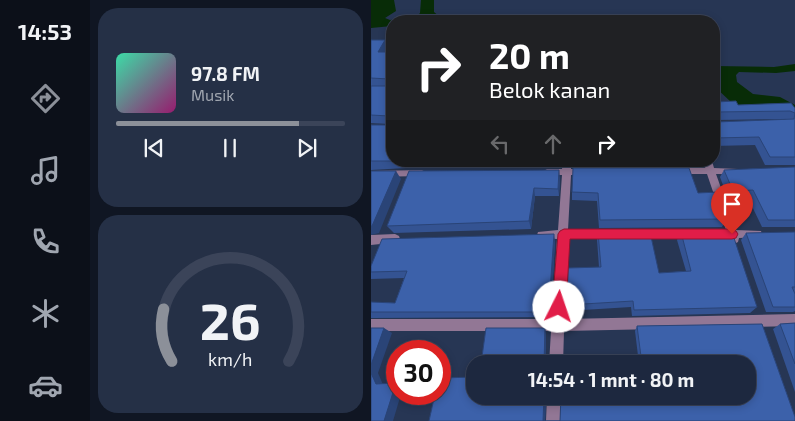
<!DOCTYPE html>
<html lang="id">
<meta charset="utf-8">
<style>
body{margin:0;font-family:"Exo 2",sans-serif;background:#253046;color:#f1f3f6;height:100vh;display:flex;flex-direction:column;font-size:19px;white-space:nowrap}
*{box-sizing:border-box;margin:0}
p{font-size:16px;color:#a0a6b0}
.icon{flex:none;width:28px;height:28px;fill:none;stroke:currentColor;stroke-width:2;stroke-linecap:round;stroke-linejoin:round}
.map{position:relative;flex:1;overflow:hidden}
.panel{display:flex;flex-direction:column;gap:8px;padding:8px;background:#101623;width:281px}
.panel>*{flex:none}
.top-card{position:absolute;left:15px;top:15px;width:334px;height:152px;border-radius:20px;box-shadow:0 2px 8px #0003,0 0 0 1px #3b4459;background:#202124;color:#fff;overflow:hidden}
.speed{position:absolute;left:15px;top:340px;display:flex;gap:10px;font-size:25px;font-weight:700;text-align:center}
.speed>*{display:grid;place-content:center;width:65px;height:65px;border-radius:50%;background:#1d283f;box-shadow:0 2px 8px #0003,0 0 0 1px #3b4459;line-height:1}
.speed .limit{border:8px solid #d22;background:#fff;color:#111}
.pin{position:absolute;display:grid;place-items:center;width:42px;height:42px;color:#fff;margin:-51px -21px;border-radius:50% 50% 50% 0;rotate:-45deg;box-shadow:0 0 5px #0007}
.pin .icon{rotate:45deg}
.me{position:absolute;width:55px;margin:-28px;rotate:4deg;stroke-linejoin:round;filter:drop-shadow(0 0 4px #0008)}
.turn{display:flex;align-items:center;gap:18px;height:105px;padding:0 20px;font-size:22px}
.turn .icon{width:65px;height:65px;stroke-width:2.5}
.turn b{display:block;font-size:35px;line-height:42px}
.lanes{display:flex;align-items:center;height:48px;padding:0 20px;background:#0003;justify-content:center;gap:25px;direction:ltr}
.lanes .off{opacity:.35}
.panel .widget{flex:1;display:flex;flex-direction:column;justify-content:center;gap:8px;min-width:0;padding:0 18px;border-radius:20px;background:#253046}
.panel .dial{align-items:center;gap:0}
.dial svg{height:130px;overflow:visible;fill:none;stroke:#3b4459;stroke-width:7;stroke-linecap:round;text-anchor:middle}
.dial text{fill:#f1f3f6;stroke:none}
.song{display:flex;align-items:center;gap:15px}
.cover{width:60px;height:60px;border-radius:8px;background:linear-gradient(135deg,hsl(160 70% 55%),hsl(320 70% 35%))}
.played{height:5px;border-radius:2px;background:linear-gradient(90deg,#8c9099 80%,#3b4459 80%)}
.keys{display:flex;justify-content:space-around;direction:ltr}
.trip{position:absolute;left:95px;top:355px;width:290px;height:50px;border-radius:20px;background:#1d283f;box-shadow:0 2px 8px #0003,0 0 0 1px #3b4459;font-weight:700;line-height:50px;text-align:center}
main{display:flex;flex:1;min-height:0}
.dock{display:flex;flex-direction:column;width:90px;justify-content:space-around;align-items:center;background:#0c1019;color:#a0a6b0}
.dock .icon{width:35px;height:35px}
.dock .active{color:#8c9099}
.dock b{font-size:22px;color:#f1f3f6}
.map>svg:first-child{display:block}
.water{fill:#082c07}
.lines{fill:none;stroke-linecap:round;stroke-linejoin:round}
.minor{fill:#927795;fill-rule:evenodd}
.wall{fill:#345392;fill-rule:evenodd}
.shaded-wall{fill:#2a4477}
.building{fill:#3c61aa;stroke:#2a4477;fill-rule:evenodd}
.route{fill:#e11d48;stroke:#92132f}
</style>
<main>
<nav class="dock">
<b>14:53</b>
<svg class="icon active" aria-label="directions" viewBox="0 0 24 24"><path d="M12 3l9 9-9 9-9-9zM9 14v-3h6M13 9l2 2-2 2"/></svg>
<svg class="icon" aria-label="music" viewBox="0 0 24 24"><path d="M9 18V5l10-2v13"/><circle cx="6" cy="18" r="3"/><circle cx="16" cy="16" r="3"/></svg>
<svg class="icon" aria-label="phone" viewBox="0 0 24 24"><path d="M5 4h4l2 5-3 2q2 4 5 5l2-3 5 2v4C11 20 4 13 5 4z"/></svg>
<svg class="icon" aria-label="climate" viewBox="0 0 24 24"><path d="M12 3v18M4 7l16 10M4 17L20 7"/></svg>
<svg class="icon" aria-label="car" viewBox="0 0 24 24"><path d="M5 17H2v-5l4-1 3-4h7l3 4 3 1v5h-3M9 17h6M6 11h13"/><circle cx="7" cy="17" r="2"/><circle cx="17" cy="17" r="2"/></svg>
</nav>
<section class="panel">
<div class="widget">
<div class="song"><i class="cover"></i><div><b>97.8 FM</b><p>Musik</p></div></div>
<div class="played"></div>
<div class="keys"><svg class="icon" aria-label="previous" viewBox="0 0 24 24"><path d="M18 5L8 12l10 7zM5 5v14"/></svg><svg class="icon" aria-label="pause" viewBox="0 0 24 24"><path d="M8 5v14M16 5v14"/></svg><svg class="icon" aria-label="next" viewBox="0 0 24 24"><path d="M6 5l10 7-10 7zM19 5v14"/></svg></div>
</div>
<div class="widget dial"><svg viewBox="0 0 100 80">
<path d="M14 69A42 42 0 1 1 86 69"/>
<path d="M14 69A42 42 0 0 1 9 37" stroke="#8c9099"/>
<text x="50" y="56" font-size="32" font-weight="700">26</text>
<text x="50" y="72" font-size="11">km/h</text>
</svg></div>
</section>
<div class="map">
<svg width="424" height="421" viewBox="0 0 424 421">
<rect width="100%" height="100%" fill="#273654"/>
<!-- water -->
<path class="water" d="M0,0H23L25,11L14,18L19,20L46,16L49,13L50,0H63V12L69,17L66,21H55L50,18L37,21H21V26L0,28Z
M424,64V71L405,73L368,72L365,75L366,82L382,94L409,97L424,105V116L377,110L361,103L343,86V66L403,67Z"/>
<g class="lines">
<!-- minor -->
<path class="minor" d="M192,161H200V169H214L219,172L214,175H200L197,230H239L243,231L244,234L243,237L239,238L197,239L194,319L424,314V326L193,331L192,364H178L180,331H0V319H181L186,239L167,238L166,235L167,232L187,230L191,175H176L171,172L176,169H191Z
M332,161H341L343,168L367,169L369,171L364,174H345L365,230L390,231L391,234L390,237L368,238L367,242L363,244L359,242L357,238L344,237L343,234L344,231L355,230L336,174H306L301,171L306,168H334Z
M51,170L56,173L51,176L0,177V171Z
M266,230H321L325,231L326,234L325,237L321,238H266L262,237L261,234L262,231Z
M24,234L28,236L29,239L28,242L0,245V235Z
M176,396H190L189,421H175Z"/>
</g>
<!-- wall -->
<path class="wall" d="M0,40L18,48L15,52H21V161H38L35,168L0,170V125H16L18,124L0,123Z
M342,99L344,102L367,105L424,108V165H394L384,145L342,146ZM414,119L415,120L345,122V120Z
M44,161H191L189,167L48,168Z
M201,161H334L332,166L202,167Z
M424,167V227H391L377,198L357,199L349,177L353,170Z
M189,178L188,196H164L160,229L23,233L16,226Z
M201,192L327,193L356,219L351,227L228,228L226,201L201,200Z
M227,232L288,273L315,271L306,240L310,232L386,307L379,313L261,316L260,307L196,311V305L228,267L226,240Z
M424,232V311L422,312H395L370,240L375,233Z
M184,241L180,312H176V317L0,318V302L24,303L33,278L0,279V272Z
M424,323V392L402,329L409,324Z
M391,324L424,417V421H58L64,394H69V378L104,377V396H175L174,421H189L190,396H376V364H268L264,331L266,326Z"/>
<!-- shaded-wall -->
<path class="shaded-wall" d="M14,40L18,48L11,60L7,52Z
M30,161H38L35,168Z
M188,170L189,178L188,196L187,189Z
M25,171L30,179L8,233L0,235V226Z
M163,188L164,196L160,229L158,221Z
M183,234L184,241L180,312L178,306Z
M13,328L21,333L7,373L13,387L5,384L0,373V365Z
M174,328L175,333V364H173Z
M25,383L26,384V394H30L22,421H13Z
M173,396H175L174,421H172Z"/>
<!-- building -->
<path class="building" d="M0,40H14L7,52H21V161H0V125H16L18,123V116L0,115V86H17L19,84L18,79L0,78Z
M342,99L344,102L365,101L367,105L420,103L424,108V157H399L388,137L342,138ZM419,111L424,113L423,119L345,122L343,114L345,112Z
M424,167V220H397L382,190L362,191L353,170Z
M202,168H318L327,193L347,192L356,219L229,220L227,193L201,192Z
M188,170L187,189L163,188L158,221L16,226L38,171Z
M0,171H25L1,226H0Z
M227,232H279L288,273L320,271L310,232H361L386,307L263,310L262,301L196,305L197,268L230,267Z
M424,232V287H421L424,294V307H402L375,233Z
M183,234L178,306L174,307V312H0V302L24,303L36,271L0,272V266L11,239Z
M424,323V364L409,324Z
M391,324L424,417V421H58L64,394H69V378L104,377V396H173L172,421H189L190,396H376V364H271L266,326Z
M0,328H13L0,365Z
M115,328H174L173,364H110Z
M0,373L5,384L25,383L13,421H0Z"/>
<!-- route -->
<path class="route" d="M193,229H361L365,231L367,234L365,238L361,239H199L195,307L193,312L188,314L183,312L181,307L187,234L189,231Z"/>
</svg>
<div class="speed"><div class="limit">30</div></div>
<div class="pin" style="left:361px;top:234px;background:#d93025"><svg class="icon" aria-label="arrive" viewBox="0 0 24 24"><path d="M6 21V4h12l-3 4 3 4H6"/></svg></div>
<svg class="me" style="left:188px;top:307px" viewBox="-20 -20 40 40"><circle r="19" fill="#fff"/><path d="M0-13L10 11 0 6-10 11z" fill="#e11d48"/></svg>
<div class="trip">14:54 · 1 mnt · 80 m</div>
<div class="top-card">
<div class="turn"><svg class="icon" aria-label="right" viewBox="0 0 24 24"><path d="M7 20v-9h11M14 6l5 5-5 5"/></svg><div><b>20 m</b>Belok kanan</div></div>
<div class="lanes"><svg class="icon off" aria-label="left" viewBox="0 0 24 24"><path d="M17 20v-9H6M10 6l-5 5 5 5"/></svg><svg class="icon off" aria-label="ahead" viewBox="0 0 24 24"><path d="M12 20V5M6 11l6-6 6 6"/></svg><svg class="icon" aria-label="right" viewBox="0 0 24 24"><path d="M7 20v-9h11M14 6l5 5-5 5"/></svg></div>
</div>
</div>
</main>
